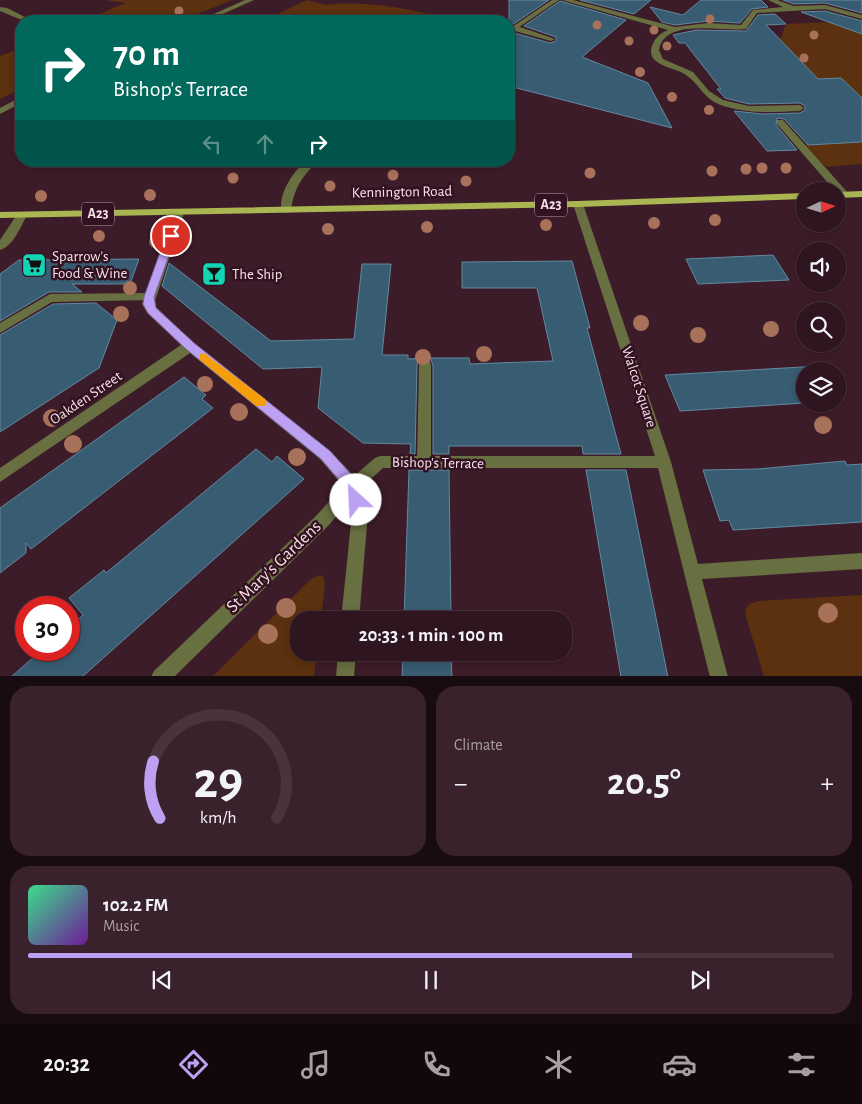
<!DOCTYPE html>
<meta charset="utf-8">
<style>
body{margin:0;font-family:"Alegreya Sans",sans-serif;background:#3a222c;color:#f1f3f6;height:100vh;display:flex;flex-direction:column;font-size:19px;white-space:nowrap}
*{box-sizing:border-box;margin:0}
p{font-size:16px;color:#a79fa4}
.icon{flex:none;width:28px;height:28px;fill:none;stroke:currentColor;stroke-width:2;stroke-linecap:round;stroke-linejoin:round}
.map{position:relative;height:676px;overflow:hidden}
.side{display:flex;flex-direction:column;gap:10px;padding:10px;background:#190c11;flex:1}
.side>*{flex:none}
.hud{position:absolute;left:15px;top:15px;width:500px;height:152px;border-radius:20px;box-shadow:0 2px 8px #0003,0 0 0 1px #49343d;background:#00695c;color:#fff;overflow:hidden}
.needle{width:32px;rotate:86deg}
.buttons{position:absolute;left:796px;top:182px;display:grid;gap:10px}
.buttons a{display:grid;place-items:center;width:50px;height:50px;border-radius:50%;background:#2e151f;box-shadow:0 2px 8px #0003,0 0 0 1px #49343d;font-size:25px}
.speed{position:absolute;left:15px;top:596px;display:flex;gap:10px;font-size:25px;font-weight:700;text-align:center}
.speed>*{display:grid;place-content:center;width:65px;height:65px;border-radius:50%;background:#2e151f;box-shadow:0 2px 8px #0003,0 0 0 1px #49343d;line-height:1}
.speed .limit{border:8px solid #d22;background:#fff;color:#111}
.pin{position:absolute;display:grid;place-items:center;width:42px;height:42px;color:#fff;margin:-21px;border:2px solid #fff;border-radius:50%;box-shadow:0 1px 5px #0007}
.me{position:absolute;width:55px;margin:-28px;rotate:335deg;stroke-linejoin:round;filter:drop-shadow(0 0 4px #0008)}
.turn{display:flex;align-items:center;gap:18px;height:105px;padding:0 15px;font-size:22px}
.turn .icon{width:65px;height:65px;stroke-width:2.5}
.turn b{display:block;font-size:35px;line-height:42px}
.lanes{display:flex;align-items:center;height:48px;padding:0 15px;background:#0003;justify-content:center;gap:25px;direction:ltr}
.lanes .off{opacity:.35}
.big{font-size:38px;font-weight:700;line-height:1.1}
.side .tile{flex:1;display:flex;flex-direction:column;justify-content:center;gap:8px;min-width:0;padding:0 18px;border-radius:20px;background:#3a222c}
.side .dial{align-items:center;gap:0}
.dial svg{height:130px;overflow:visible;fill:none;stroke:#49343d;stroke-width:7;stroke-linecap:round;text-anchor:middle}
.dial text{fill:#f1f3f6;stroke:none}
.song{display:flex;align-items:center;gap:15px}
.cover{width:60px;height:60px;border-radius:8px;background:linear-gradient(135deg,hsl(150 70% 55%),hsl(280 70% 35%))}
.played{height:5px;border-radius:2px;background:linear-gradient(90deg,#bca0f2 75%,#49343d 75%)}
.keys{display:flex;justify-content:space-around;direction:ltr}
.heat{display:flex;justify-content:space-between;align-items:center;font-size:28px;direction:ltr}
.side .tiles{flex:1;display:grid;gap:10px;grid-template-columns:1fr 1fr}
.tile:last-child{grid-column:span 2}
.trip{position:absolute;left:290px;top:611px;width:282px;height:50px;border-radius:20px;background:#2e151f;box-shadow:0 2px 8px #0003,0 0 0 1px #49343d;font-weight:700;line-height:50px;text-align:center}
.tab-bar{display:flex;height:80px;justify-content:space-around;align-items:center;background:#12080c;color:#a79fa4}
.tab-bar .icon{width:35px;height:35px}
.tab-bar .current{color:#bca0f2}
.tab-bar b{font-size:22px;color:#f1f3f6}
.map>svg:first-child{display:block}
.green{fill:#5b310f}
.building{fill:#385c72;stroke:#6389a0}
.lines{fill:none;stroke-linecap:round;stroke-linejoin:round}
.service{fill:#686f41;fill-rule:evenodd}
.minor{fill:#686f41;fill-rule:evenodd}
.primary{fill:#a9b651;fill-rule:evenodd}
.tree{fill:#a8715a}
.route{fill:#bca0f2;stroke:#7a689d}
.slow{fill:#f59e0b}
.labels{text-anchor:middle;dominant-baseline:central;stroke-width:5;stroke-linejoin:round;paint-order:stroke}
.shield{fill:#321220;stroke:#bda3ad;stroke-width:1}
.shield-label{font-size:14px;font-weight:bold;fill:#f8e1e9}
.street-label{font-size:15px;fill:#f8e1e9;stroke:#321220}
.poi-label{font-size:15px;fill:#f8e1e9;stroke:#321220;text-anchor:start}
.near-street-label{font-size:18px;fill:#f8e1e9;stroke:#321220}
</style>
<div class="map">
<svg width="862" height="677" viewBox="0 0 862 677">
<rect width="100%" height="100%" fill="#3d1c29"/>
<!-- green -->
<path class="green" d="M105,0H232L181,21H85C99,15 111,8 126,3Z
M307,0L326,5C361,0 409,8 444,18V21H263Z
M830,22L862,34V100L841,78L816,79L780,40L786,24Z
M21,48V89L0,99V56Z
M862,142V164L826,167L804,145Z
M320,575L323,577L325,583L321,620H299V652L317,653L314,676H213L311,579Z
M862,595V676H764L746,617V609L749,604L759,601Z"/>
<!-- building -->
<path class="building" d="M509,0H549L509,27Z
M580,0H651L634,14Z
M701,0H761L768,7L752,9L740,23L708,21L675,25L662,22L650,7L683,15Z
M783,0H862V13L825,3L794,4Z
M560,1L626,20L582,57L648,83L672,128L509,86V36L514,33L550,43L556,41V37L524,26Z
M825,11L862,21V34L801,12Z
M775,14L786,24L766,25L818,79L841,78L862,98V142L808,145L784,119L777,118L776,125L797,150L767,151L734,111L763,114L800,113L805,110V106L800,103L749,104L725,98L717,89H721L685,43H679L673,35L696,30L746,31L758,15Z
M773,255L789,280L698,284L686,259Z
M139,259L130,284H72L82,292H49L0,321V274L19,260Z
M572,261L590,328H587L621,454H583L582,446H449V454H433V365L431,360L426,358H469L470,364L553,361L537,288H462V262Z
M169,263L271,341L354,339L362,264H391L382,355H408V359L424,358L419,360L417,365L415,454H410L411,444L363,443L318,408L322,367L263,369L162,286Z
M96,303L117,320L99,368L0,432V335L53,304Z
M819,366L822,371H805V403L680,411L665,375Z
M184,377L206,395L202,399L213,408L31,549L26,543V553L0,573V508Z
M256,449L272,462L277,456L304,479L82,677H11L42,650H69V627L83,615L69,598L104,570L106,573Z
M845,461L847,465L862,464V522L733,530L729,520L720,521L703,470L758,469Z
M409,470H449L451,620H404Z
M586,470H626L668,677H621Z
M403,652H451L452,677H402Z"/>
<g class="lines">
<!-- service -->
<path class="service" d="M562,0H573L675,27L708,23L741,25L753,10L783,7L768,0H777L794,6L825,5L862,15V19L825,9L757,13L746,29C723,32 664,17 659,50L663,59L693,72L709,91L723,100L749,106L800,105L804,108L800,111C776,112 751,114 727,107C702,100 704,88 686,75C675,67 645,66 652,46C655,38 660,33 668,30Z
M511,26H517L555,39L551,41L511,30Z
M777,120H783L848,193V197H840L838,191H835L777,124Z
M149,293L155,297L153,300L52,302L0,333V323L50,294Z
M425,360L430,362L431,365V463L429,467L424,469L419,467L417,463L419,365L420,362Z"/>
<!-- minor -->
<path class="minor" d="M245,0H254L207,21H198Z
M552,0H559L509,34V29Z
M0,7L7,8L33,21H24L0,11Z
M21,97V103L0,114V108Z
M306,161H317C301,179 295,186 291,210L286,213L282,212C277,196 293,171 306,161Z
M578,201L583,204L671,462L698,564L862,553V569L702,579L728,677H710L658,468H383L361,488L368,513L359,620H341L352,513L349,501L329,525L174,677H151L154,671L317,515L343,486L320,459L190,353L0,482V468L181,345L147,313L142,304L174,213L179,210L184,213L154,304L156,307L194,343L330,451L354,476L375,458L380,456H655L573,204Z
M22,212L27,215C21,226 13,247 0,250V240L18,213Z
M338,652H356L354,677H336Z"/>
<!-- primary -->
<path class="primary" d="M862,191V197L838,198V192Z
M805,193V199L578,207L0,218V212L578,201Z"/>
</g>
<!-- trees -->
<g class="tree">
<circle cx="179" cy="11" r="4.5"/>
<circle cx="710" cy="19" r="4.5"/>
<circle cx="597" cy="25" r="4.5"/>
<circle cx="654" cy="30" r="4.5"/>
<circle cx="814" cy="35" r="4.5"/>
<circle cx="629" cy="41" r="4.5"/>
<circle cx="667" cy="46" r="4.5"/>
<circle cx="804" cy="58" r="4.5"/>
<circle cx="640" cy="72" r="5"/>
<circle cx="672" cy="97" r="5"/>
<circle cx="709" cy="110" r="5"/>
<circle cx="762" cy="168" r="5.5"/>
<circle cx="786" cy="168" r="5.5"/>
<circle cx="746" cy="169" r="5.5"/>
<circle cx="712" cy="171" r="5.5"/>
<circle cx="590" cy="173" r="5.5"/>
<circle cx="393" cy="175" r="5.5"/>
<circle cx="233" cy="178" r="5.5"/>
<circle cx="466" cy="181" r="5.5"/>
<circle cx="330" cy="186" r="5.5"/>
<circle cx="150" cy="195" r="6"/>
<circle cx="41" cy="196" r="6"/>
<circle cx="715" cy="220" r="6"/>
<circle cx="654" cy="223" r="6"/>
<circle cx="546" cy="225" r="6"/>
<circle cx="427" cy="227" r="6"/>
<circle cx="328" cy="229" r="6"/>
<circle cx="99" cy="236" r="6"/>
<circle cx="186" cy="241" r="6"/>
<circle cx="155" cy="242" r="6"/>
<circle cx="130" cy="288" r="7"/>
<circle cx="121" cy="314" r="8"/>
<circle cx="641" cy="323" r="8"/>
<circle cx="771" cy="329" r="8"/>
<circle cx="698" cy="335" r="8"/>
<circle cx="484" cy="354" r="8"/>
<circle cx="423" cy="357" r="8"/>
<circle cx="205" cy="384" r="8"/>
<circle cx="239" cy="412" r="9"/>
<circle cx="52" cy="418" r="9"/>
<circle cx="823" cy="425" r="9"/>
<circle cx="73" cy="444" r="9"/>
<circle cx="297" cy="457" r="9"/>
<circle cx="286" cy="608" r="10"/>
<circle cx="828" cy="613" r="10"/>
<circle cx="268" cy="634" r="10"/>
</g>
<!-- route -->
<path class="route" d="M171,233L176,236L154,297L156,308L194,343L330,451L358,482L363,500L361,504L356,506L351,504L347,489L321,459L186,349L148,313L143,304L144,297L166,236Z"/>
<!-- slow -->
<path class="slow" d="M204,353L265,399L267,402L265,406H256L200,360V354Z"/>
<!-- icons -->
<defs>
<symbol id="supermarket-square" viewBox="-11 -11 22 22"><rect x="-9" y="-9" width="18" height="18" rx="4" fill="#14d5b3" stroke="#321220"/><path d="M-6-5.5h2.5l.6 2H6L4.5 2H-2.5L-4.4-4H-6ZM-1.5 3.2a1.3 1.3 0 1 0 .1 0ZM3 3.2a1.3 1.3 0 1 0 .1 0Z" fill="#111"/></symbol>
<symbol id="bar-square" viewBox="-11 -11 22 22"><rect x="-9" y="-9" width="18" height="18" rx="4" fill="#14d5b3" stroke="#321220"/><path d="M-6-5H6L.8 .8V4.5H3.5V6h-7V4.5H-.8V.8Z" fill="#111"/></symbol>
</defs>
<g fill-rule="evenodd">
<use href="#supermarket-square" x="20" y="251" width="28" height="28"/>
<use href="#bar-square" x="200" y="260" width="28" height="28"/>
</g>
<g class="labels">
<!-- shield labels -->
<g class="shield">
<rect x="535" y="193.5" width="32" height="23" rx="4"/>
<rect x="82" y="202.5" width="32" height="23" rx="4"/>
</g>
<g class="shield-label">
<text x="551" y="205">A23</text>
<text x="98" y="214">A23</text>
</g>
<!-- street labels -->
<g class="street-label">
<text transform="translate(402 192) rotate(-1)">Kennington Road</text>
<text transform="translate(639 387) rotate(72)">Walcot Square</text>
<text transform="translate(86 398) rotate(-34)">Oakden Street</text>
<text transform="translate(438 463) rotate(1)">Bishop's Terrace</text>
</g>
<!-- poi labels -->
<g class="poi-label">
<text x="52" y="256">Sparrow's<tspan x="52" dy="17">Food &amp; Wine</tspan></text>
<text x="232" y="274">The Ship</text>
</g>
<!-- near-street labels -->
<g class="near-street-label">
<text transform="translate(274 567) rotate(-44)">St Mary's Gardens</text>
</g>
</g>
</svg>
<div class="buttons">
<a><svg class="needle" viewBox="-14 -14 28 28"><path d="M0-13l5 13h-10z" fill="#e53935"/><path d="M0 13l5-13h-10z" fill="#a79fa4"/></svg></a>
<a><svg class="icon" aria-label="sound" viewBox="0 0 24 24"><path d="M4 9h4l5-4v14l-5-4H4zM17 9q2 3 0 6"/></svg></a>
<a><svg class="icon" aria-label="search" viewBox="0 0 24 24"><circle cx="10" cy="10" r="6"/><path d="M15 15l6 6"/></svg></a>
<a><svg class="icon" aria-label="layers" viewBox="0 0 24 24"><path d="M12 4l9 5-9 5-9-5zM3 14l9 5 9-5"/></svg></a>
</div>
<div class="speed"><div class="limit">30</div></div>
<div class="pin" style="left:171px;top:236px;background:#d93025"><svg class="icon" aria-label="arrive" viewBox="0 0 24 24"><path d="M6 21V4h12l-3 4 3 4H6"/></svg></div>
<svg class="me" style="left:356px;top:500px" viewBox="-20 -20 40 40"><circle r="19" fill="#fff"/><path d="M0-13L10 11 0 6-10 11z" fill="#bca0f2"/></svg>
<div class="trip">20:33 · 1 min · 100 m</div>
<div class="hud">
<div class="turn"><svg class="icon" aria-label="right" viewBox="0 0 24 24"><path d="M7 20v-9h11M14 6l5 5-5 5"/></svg><div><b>70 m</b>Bishop's Terrace</div></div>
<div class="lanes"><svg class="icon off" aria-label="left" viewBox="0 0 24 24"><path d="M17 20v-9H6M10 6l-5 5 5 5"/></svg><svg class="icon off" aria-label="ahead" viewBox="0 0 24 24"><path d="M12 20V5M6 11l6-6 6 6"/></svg><svg class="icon" aria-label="right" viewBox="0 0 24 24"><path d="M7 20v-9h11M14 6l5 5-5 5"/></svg></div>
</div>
</div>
<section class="side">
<div class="tiles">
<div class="tile dial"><svg viewBox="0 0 100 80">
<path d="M14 69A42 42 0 1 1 86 69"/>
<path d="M14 69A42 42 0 0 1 10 34" stroke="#bca0f2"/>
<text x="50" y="56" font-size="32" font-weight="700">29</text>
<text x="50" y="72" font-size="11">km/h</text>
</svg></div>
<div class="tile"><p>Climate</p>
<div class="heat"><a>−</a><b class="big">20.5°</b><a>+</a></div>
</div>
<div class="tile">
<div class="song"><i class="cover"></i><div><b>102.2 FM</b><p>Music</p></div></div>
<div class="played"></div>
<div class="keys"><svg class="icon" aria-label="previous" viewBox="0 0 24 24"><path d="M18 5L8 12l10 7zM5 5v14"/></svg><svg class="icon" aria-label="pause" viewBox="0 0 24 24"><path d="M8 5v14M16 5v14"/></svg><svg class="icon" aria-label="next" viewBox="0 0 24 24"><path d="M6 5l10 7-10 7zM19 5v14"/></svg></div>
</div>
</div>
</section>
<nav class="tab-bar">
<b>20:32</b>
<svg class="icon current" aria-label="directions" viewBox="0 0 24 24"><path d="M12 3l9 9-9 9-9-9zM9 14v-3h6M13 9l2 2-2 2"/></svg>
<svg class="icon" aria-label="music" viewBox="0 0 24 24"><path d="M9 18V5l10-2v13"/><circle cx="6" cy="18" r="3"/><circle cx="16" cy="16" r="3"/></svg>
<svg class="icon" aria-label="phone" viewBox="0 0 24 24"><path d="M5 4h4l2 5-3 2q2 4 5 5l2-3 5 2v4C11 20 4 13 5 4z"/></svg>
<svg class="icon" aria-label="climate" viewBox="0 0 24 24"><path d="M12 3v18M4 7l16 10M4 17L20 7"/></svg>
<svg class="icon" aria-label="car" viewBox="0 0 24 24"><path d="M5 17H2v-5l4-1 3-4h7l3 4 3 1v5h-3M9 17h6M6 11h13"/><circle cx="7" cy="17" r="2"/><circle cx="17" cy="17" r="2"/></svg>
<svg class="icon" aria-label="filters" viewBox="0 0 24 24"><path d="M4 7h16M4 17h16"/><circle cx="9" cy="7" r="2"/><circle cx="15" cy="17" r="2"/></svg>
</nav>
